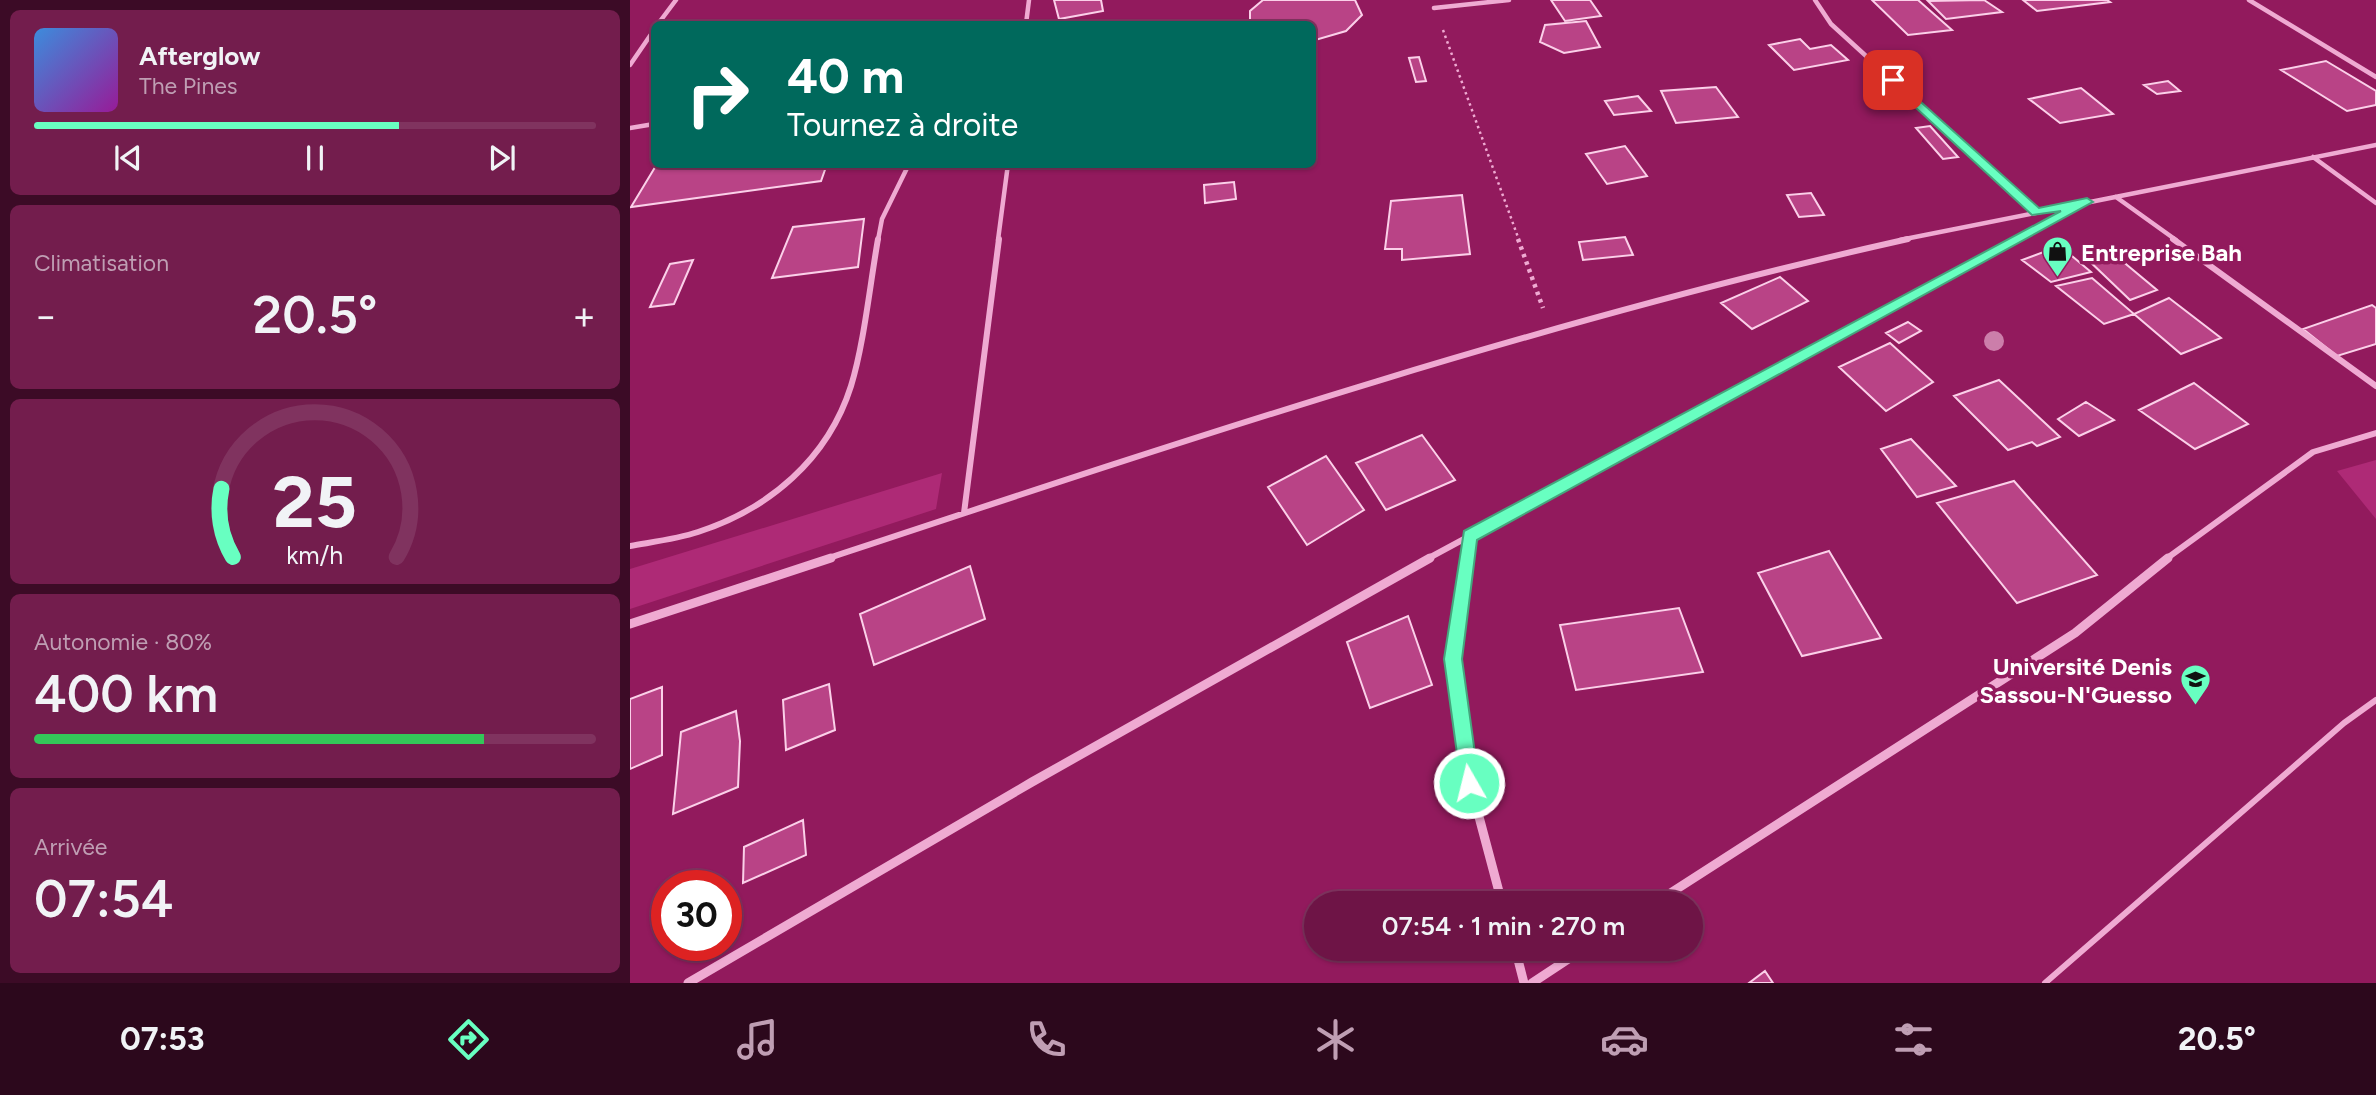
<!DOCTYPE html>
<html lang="fr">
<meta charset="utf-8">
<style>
body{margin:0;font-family:Figtree,sans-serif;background:#731d4d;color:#f1f3f6;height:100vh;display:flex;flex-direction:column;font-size:26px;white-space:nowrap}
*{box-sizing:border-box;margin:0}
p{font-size:23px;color:#bf9eb3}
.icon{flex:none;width:38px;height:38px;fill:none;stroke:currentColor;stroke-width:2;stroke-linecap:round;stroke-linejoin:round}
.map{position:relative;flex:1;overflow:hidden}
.drawer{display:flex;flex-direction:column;gap:10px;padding:10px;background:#3c0b26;width:630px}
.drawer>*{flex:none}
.banner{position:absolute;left:21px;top:21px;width:665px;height:147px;border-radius:10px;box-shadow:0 2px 5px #0004,0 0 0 2px #80335f;background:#00695c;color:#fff;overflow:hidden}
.speed{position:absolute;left:21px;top:870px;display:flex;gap:14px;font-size:35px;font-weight:700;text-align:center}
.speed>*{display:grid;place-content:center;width:91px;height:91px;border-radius:50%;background:#6e1446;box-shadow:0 2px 5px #0004,0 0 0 2px #80335f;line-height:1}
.speed .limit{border:10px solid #d22;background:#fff;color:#111}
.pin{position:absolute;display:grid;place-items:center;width:60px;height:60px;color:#fff;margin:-30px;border-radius:14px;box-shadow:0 4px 10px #0006}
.me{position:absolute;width:77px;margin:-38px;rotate:352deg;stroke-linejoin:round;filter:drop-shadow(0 0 5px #0008)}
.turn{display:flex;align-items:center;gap:24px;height:147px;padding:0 21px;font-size:32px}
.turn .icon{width:91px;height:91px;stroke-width:2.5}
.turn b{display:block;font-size:49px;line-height:60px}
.big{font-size:52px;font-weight:600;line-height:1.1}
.drawer .card{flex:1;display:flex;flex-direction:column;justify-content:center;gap:10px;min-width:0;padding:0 24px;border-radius:10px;background:#731d4d}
.drawer .dial{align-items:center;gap:0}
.dial svg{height:182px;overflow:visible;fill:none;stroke:#80335f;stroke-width:7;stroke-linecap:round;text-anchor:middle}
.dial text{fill:#f1f3f6;stroke:none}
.song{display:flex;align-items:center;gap:21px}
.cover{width:84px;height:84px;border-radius:10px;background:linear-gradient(135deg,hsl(210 70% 55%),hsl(300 70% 35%))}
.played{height:7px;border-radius:4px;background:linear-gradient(90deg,#68ffc1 65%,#80335f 65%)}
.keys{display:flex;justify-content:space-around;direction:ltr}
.heat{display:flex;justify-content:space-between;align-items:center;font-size:38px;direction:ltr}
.charge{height:10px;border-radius:5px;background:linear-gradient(90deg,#34c759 80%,#80335f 0)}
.trip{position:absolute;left:674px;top:891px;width:399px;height:70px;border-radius:35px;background:#6e1446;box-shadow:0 2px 5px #0004,0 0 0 2px #80335f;font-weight:600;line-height:70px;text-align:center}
.menu{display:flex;height:112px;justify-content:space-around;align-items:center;background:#2c081c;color:#bf9eb3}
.menu .icon{width:49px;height:49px}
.menu .on{color:#68ffc1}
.menu b{font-size:32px;color:#f1f3f6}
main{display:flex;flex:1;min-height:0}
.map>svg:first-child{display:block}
.green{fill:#ae2a76}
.building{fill:#b94386;stroke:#fbd0e9;stroke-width:2}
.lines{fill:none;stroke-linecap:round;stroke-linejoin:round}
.path-far1{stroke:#efaad2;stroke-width:2.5;stroke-dasharray:2.5 3.5;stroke-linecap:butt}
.path{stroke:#efaad2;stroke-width:4.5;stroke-dasharray:3.5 4.5;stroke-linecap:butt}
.service{stroke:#efaad2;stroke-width:6}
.minor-far2{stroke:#efaad2;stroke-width:4.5}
.minor-far1{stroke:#efaad2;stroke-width:6}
.minor{stroke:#efaad2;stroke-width:9}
.tree{fill:#cc7eaa}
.route{fill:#68ffc1;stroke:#44a67d;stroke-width:2}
.labels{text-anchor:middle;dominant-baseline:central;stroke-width:7;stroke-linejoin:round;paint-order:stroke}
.poi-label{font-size:24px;font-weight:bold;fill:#fff;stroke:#921a5d;text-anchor:start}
</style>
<main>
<section class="drawer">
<div class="card">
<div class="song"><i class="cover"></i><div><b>Afterglow</b><p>The Pines</p></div></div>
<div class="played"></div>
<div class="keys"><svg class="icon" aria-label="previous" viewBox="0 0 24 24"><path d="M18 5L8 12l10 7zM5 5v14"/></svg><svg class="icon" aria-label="pause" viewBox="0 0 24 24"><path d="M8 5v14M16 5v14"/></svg><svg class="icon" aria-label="next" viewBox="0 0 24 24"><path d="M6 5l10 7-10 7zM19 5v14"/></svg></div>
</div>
<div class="card"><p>Climatisation</p>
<div class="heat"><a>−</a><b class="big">20.5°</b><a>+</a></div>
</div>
<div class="card dial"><svg viewBox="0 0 100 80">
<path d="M14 69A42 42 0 1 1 86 69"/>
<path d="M14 69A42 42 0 0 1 9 39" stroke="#68ffc1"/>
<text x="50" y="56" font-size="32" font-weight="700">25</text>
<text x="50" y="72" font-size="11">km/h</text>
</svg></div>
<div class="card"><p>Autonomie · 80%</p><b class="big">400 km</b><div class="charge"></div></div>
<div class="card"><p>Arrivée</p><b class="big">07:54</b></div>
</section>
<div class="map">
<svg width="1746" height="983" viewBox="0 0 1746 983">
<rect width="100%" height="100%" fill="#921a5d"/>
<!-- green -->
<path class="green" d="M1746,460V519L1707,471Z
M312,473L306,509L0,609V569Z"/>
<!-- building -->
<path class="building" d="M424,0H471L473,11L429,19Z
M633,0H725L732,15L716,31L682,41V24H620V11Z
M921,0H960L971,16L935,21Z
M1242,0H1288L1322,30L1278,35Z
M1354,0L1372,12L1316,19L1298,1Z
M1393,0H1477L1480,2L1407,11Z
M956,21L970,47L934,53L910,42L915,25Z
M1170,39L1180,49L1201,45L1218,60L1164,70L1139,45Z
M789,57L796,81L786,82L779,58Z
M1696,61L1746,91V105L1717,111L1651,70Z
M1538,81L1550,91L1527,94L1514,85Z
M1086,87L1108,117L1046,123L1031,91Z
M1451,88L1483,114L1430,123L1399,99Z
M1008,96L1021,111L984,115L975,101Z
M1300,126L1328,157L1313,159L1286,128Z
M995,146L1017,176L977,184L956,154Z
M27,164H197L191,181L1,207Z
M604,182L606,199L575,203L574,185Z
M1181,193L1194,215L1169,217L1157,195Z
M832,195L840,254L772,260V249H755L761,201Z
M234,219L228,267L142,278L163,227Z
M995,237L1003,255L953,260L949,242Z
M1430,246L1461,272L1421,282L1392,260Z
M1479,250L1527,290L1500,300L1453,255Z
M63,260L44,304L20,307L40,264Z
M1150,277L1178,301L1122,329L1091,303Z
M1462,278L1504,314L1474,324L1426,286Z
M1539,298L1591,338L1551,354L1504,314Z
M1742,305L1746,308V344L1707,356L1673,329Z
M1278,322L1291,331L1269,343L1256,333Z
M1260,343L1303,382L1256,411L1209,367Z
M1369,380L1430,437L1407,446L1402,442L1378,450L1324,396Z
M1564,383L1618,424L1565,449L1509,410Z
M1456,402L1484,420L1449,436L1428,419Z
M792,435L825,480L756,510L726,463Z
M1281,439L1326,486L1287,497L1251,449Z
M696,456L734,510L677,545L638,487Z
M1384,481L1467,575L1387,603L1307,503Z
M1199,551L1251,638L1172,656L1128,573Z
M340,566L355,619L244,665L230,614Z
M1049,608L1073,672L946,690L930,625Z
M778,616L802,685L740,708L717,642Z
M199,684L205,730L156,750L153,700Z
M32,687V755L0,769V699Z
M106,711L110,741L108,787L43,814L51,732Z
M173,820L176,855L113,883L114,847Z
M1135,971L1143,983H1119Z"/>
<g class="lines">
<!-- path-far1 -->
<path class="path-far1" d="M813,30L889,240"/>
<!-- path -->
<path class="path" d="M888,239L913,308"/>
<!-- service -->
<path class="service" d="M1415,983L1714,723L1746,700"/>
<!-- minor-far2 -->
<path class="minor-far2" d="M1185,0L1201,24L1407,212
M1619,0L1746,77
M804,8L879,0
M28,24L46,0
M396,24L399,0
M0,65L24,30
M0,128L24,124
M1683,157L1746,203
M1486,197L1546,240
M248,240L252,219L279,164
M368,240L378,164
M1270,240L1746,145
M1385,240L1450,206"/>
<!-- minor-far1 -->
<path class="minor-far1" d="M1543,239L1746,386
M334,513L369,239
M0,546C22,542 47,539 68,532C139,509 198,459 221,386C234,344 240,284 248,239
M196,559C552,441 911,321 1278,239
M797,559L1389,239
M837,559L840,536
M1536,559L1683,452L1746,433"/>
<!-- minor -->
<path class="minor" d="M837,558L823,659L840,783L872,903
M0,624L201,558
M1025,903L1445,633L1538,558
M885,948L894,983
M58,983L402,782L800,558
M902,983L955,948"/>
</g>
<!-- trees -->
<circle class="tree" cx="1364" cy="341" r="10"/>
<!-- route -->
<path class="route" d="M1263,77L1409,208L1457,198L1463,202L847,540L832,659L849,783L846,790L839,793L832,790L814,659L834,531L1431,211L1402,215L1259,83L1258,80Z"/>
<!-- icons -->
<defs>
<symbol id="shop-pin" viewBox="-11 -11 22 30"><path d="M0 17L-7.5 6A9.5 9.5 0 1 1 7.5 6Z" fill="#68ffc1" stroke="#921a5d"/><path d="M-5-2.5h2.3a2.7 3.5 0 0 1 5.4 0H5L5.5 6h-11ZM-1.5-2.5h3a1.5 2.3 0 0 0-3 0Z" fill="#111"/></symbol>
<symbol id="university-pin" viewBox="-11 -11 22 30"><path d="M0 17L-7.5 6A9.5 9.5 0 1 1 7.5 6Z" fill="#68ffc1" stroke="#921a5d"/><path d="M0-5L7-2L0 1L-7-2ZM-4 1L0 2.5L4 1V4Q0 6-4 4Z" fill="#111"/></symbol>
</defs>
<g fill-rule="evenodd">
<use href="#shop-pin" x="1410" y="234" width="35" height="47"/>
<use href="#university-pin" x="1548" y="662" width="35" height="47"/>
</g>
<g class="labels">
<!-- poi labels -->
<g class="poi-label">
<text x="1451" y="252">Entreprise Bah</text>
<text x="1542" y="666" text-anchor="end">Université Denis<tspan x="1542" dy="28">Sassou-N'Guesso</tspan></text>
</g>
</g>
</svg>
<div class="speed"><div class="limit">30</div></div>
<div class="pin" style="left:1263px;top:80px;background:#d93025"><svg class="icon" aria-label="arrive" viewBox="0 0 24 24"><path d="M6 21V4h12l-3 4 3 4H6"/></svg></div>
<svg class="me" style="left:839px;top:783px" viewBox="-20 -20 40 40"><circle r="17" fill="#68ffc1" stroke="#fff" stroke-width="3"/><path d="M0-11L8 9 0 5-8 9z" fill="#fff"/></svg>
<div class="trip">07:54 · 1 min · 270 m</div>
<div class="banner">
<div class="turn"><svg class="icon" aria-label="right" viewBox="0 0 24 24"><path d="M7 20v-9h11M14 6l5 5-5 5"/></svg><div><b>40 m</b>Tournez à droite</div></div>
</div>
</div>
</main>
<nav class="menu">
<b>07:53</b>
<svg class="icon on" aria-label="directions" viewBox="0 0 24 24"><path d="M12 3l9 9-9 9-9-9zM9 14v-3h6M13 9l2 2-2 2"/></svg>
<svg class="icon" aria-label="music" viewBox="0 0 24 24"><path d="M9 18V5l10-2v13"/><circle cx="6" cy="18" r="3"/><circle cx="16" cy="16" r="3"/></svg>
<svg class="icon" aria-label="phone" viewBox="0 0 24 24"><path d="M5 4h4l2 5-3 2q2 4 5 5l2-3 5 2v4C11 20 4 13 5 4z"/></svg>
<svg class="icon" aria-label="climate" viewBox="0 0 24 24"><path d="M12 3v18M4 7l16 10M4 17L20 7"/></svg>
<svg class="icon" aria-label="car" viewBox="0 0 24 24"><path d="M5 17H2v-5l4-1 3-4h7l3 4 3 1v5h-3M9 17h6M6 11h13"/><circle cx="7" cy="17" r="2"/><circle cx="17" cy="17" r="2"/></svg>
<svg class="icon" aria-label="filters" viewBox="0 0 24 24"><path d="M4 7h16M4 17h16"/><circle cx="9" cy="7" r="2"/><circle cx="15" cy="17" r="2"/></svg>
<b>20.5°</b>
</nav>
